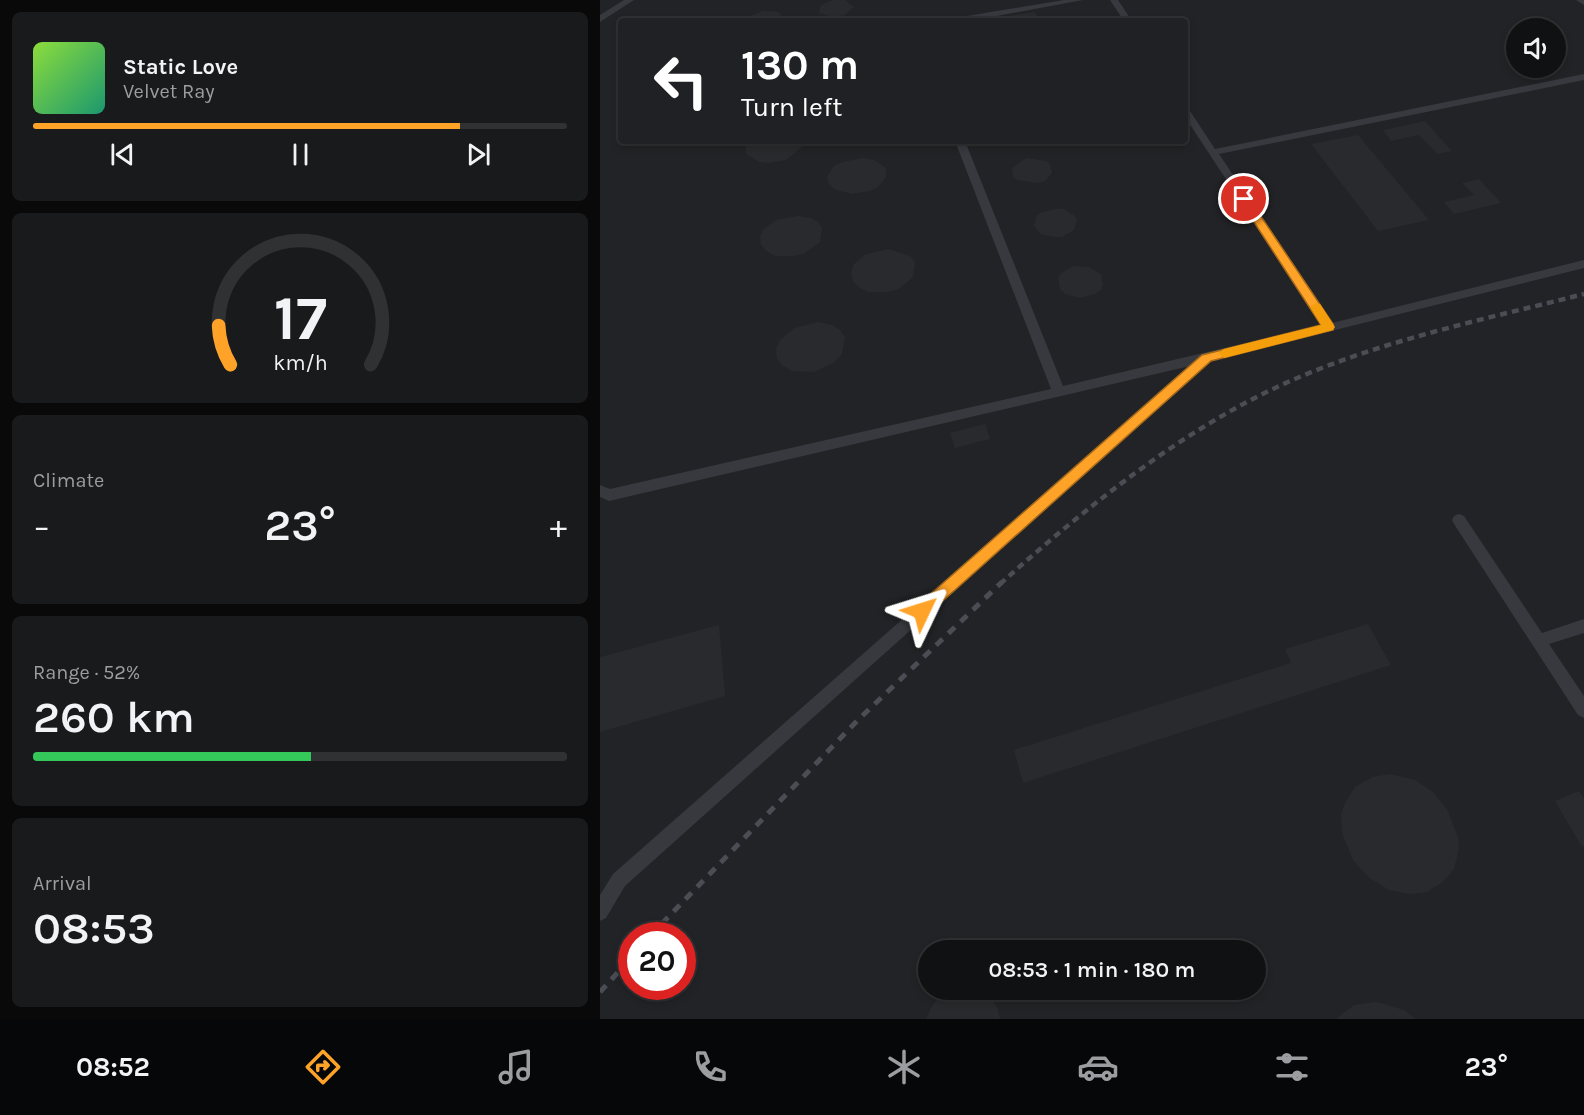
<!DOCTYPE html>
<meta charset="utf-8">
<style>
body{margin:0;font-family:Karla,sans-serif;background:#191a1c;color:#f1f3f6;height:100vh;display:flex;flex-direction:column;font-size:22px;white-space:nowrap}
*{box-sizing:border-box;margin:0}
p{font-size:20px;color:#9c9da0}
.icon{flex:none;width:33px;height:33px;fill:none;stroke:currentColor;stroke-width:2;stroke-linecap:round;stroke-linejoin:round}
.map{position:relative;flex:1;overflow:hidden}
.drawer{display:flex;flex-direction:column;gap:12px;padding:12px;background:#09090a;width:600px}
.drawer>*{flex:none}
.top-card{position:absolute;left:18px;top:18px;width:570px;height:126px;border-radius:6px;box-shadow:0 3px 9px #0003,0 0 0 2px #303133;background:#202124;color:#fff;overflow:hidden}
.controls{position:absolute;left:906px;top:18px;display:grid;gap:12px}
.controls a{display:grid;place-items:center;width:60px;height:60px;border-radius:50%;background:#101113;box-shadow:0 3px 9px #0003,0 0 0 2px #303133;font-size:30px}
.speed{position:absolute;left:18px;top:922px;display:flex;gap:12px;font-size:30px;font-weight:700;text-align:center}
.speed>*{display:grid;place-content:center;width:78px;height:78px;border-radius:50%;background:#101113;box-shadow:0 3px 9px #0003,0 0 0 2px #303133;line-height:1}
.speed .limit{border:9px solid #d22;background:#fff;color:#111}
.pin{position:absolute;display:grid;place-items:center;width:51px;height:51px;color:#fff;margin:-26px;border:3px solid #fff;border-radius:50%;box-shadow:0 2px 6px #0007}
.me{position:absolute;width:66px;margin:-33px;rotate:49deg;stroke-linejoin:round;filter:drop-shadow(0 0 4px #0008)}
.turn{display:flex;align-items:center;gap:21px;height:126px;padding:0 24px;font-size:27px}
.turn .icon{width:78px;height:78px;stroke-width:2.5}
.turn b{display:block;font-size:42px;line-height:51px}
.big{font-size:45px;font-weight:600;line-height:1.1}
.drawer .widget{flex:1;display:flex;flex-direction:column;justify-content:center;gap:9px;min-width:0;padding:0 21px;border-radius:9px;background:#191a1c}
.drawer .dial{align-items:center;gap:0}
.dial svg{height:156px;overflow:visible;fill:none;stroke:#303133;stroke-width:7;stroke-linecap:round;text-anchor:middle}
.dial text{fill:#f1f3f6;stroke:none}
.song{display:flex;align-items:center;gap:18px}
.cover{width:72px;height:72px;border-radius:9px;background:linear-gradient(135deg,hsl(90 70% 55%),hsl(160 70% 35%))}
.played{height:6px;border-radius:3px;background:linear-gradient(90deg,#ffa328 80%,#303133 80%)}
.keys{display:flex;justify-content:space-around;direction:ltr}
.heat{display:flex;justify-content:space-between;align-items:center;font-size:33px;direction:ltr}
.charge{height:9px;border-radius:4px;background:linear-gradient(90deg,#34c759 52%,#303133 0)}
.trip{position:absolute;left:318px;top:940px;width:348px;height:60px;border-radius:30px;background:#101113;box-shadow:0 3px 9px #0003,0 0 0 2px #303133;font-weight:600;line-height:60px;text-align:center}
.dock{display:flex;height:96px;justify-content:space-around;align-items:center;background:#060708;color:#9c9da0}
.dock .icon{width:42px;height:42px}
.dock .selected{color:#ffa328}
.dock b{font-size:27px;color:#f1f3f6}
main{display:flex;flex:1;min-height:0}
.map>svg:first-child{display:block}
.built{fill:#222326;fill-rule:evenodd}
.building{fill:#292a2d}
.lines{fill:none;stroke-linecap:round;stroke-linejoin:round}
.lane{fill:#37393e;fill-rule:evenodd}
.rail-far1{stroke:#4a4d54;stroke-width:4.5;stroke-dasharray:7 5;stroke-linecap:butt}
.rail{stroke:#4a4d54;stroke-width:5;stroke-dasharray:9 8;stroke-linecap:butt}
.route{fill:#ffa328;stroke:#a66a1a;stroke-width:1.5}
.slow{fill:#f59e0b}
</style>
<main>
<section class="drawer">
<div class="widget">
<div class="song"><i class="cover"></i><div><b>Static Love</b><p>Velvet Ray</p></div></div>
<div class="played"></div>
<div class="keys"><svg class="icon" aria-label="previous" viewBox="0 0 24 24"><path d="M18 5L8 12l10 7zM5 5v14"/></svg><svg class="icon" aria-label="pause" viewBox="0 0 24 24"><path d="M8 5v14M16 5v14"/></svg><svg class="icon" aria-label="next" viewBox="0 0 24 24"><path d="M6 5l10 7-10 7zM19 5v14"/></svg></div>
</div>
<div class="widget dial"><svg viewBox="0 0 100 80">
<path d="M14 69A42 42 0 1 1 86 69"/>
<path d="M14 69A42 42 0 0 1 8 49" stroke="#ffa328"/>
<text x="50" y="56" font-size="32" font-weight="700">17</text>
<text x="50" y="72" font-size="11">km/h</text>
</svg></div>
<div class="widget"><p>Climate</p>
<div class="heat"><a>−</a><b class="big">23°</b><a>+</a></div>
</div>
<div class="widget"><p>Range · 52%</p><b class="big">260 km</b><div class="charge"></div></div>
<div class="widget"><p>Arrival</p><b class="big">08:53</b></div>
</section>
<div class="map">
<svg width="984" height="1019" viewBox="0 0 984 1019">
<rect width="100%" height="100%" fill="#161719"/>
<!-- built -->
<path class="built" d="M0,0H984V1019H0ZM21,21H585V141H21ZM916,28H956V68H916ZM32,936H82V987H32ZM328,951H656V990H328Z"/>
<!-- building -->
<path class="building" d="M245,0L254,7L245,15L233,17L219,13L220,7L223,4L233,0Z
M163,11L179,12L183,18L182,21H147L152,15Z
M435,12L440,21H403L401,17Z
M825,121L852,151L837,154L819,135L791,141L783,130Z
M758,135L829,220L778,231L711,144Z
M149,141H203L202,147L186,160L168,163L159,162L146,154V147Z
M262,158L274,160L286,168V177L278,187L270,191L252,194L234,189L229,184L227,177L234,166L242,162Z
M426,158L446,161L450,164L452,173L445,181L438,183L417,180L413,177L412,168Z
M879,179L901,203L854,214L844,202L874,195L862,183Z
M456,209H464L475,216L477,220L474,230L462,237H454L440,234L434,225L437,215L442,212Z
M198,216L211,218L218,222L222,228L220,242L205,253L194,256H175L166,251L161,245L160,237L163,230L176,220Z
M289,249L310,256L315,262L313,277L299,289L288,292H268L258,287L253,281L251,272L254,264L266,254Z
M473,266L489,267L501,274L503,285L501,290L495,294L480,298L465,294L460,289L458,278L461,273Z
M218,322L232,325L240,330L245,337L242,354L235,362L214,372L192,371L183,366L177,359L176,349L180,340L194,328Z
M385,424L390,439L355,448L350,433Z
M768,624L791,665L423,783L414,750L691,663L685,649Z
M119,625L125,696L0,732V657Z
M790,774L815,780L833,792L847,809L858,837L859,849L854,869L843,882L827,892L810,894L789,890L768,877L753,860L743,836L741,815L745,803L755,787L772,777Z
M979,791L984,798V846L982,847L955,801Z
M350,990H380L390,997L398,1009L400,1019H326L331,1008L340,996Z
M776,1002L804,1010L816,1019H736L754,1005Z"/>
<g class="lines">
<!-- lane -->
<path class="lane" d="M24,0H34L0,22V15Z
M464,0H483L370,21H351L355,18Z
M510,0H518L532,21H524Z
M976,0H984V5Z
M984,74V80L619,154L732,323L984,260V268L611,361L25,886L6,918L0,921V895L13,874L590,366L9,501L0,497V485L10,489L451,389L355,141H365L463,386L722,325L585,117V107L588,108L615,149Z
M859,514L864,516L942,633L984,619V633L949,644L984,696V718L978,715L854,524L852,520L854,516Z"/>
<!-- rail-far1 -->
<path class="rail-far1" d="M400,584C473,519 551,455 636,408C743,348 866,324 984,294"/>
<!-- rail -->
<path class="rail" d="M50,936L258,720L402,582
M0,992L32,957"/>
</g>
<!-- route -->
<path class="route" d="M644,196L648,197L733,324V330L611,361L327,615L322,617L317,615L315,611L317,606L602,355L721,325L639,199Z"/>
<!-- slow -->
<path class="slow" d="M716,303L720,304L735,327L733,330L624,358L618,353L624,349L721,325L710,307Z"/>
</svg>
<div class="controls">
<a><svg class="icon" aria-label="sound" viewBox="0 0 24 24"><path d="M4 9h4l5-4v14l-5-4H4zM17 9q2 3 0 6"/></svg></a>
</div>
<div class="speed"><div class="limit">20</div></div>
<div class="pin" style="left:644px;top:199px;background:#d93025"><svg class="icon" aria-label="arrive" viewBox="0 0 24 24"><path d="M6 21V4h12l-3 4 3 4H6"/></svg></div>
<svg class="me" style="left:322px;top:611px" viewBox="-20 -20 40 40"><path d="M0-17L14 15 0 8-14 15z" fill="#ffa328" stroke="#fff" stroke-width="4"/></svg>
<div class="trip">08:53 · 1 min · 180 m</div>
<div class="top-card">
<div class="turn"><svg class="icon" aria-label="left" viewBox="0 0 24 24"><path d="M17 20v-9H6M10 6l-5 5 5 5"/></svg><div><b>130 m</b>Turn left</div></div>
</div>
</div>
</main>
<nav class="dock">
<b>08:52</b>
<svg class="icon selected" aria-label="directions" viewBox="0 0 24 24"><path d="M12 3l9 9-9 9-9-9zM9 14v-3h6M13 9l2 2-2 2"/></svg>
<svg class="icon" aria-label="music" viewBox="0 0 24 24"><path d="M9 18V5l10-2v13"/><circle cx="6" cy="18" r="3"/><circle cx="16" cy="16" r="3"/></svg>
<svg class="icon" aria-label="phone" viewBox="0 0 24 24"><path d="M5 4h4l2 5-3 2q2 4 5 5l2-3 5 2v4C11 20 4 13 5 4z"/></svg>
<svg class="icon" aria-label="climate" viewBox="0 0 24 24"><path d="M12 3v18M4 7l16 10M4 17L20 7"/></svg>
<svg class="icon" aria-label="car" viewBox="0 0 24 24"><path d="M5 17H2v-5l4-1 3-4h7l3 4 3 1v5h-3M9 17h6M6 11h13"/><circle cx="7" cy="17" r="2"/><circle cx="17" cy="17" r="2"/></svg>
<svg class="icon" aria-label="filters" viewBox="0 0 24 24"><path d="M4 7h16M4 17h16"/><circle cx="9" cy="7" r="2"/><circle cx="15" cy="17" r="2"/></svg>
<b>23°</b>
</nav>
